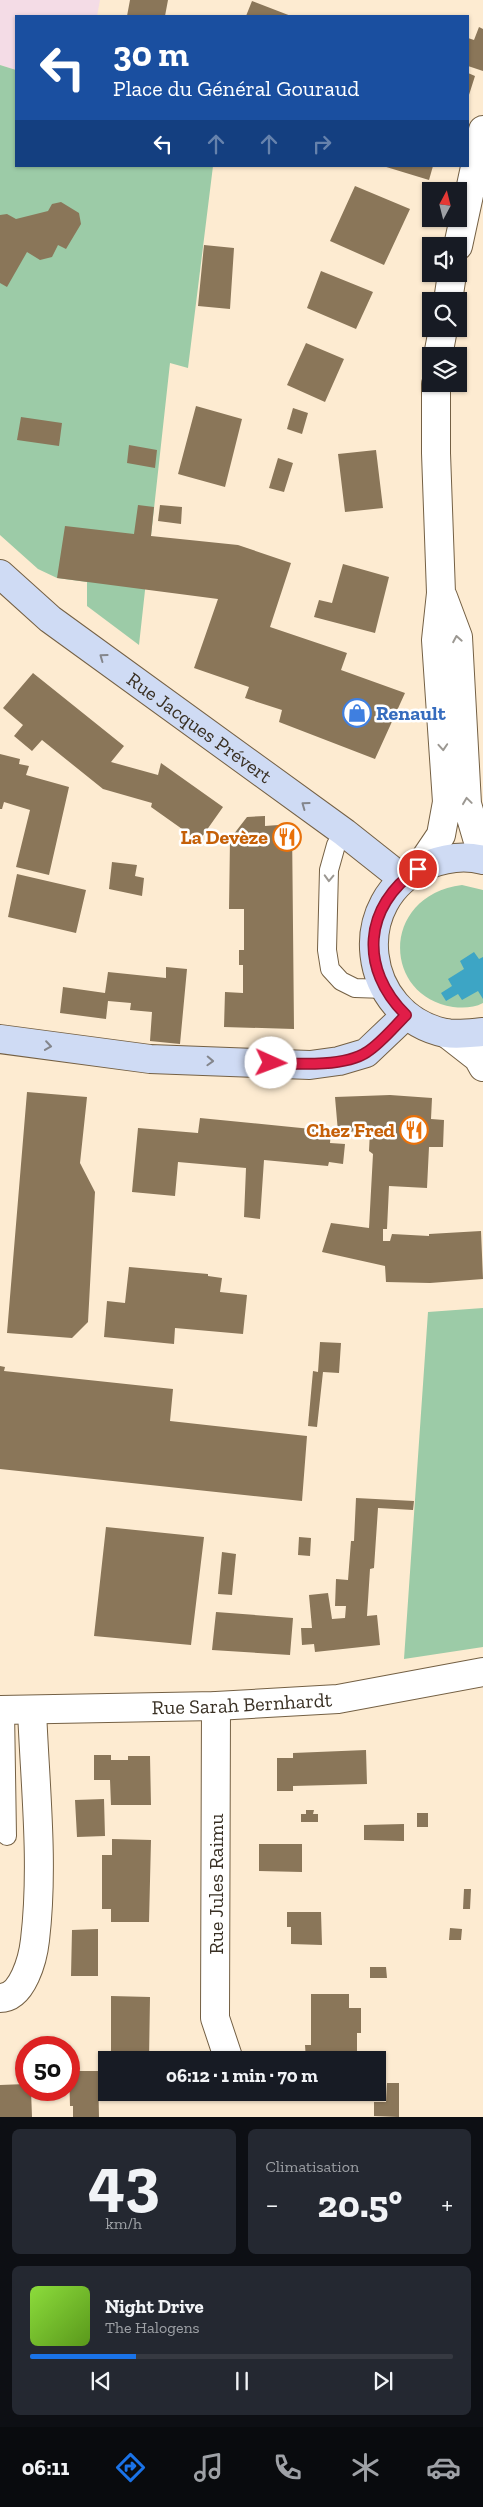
<!DOCTYPE html>
<html lang="fr">
<meta charset="utf-8">
<style>
body{margin:0;font-family:"Zilla Slab",serif;background:#242831;color:#f1f3f6;height:100vh;display:flex;flex-direction:column;font-size:19px;white-space:nowrap}
*{box-sizing:border-box;margin:0}
p{font-size:16px;color:#9ea1a6}
.icon{flex:none;width:28px;height:28px;fill:none;stroke:currentColor;stroke-width:2;stroke-linecap:round;stroke-linejoin:round}
.map{position:relative;height:2117px;overflow:hidden}
.details{display:flex;flex-direction:column;gap:12px;padding:12px;background:#0d0f14;flex:1}
.details>*{flex:none}
.top-card{position:absolute;left:15px;top:15px;width:454px;height:152px;border-radius:0px;box-shadow:0 1px 4px #0004;background:#1a4fa0;color:#fff;overflow:hidden}
.needle{width:32px;rotate:7deg}
.controls{position:absolute;left:422px;top:182px;display:grid;gap:10px}
.controls a{display:grid;place-items:center;width:45px;height:45px;border-radius:0px;background:#171b24;box-shadow:0 1px 4px #0004;font-size:25px}
.speed{position:absolute;left:15px;top:2036px;display:flex;gap:10px;font-size:25px;font-weight:700;text-align:center}
.speed>*{display:grid;place-content:center;width:65px;height:65px;border-radius:50%;background:#171b24;box-shadow:0 1px 4px #0004;line-height:1}
.speed .limit{border:8px solid #d22;background:#fff;color:#111}
.pin{position:absolute;display:grid;place-items:center;width:42px;height:42px;color:#fff;margin:-21px;border:2px solid #fff;border-radius:50%;box-shadow:0 1px 5px #0007}
.me{position:absolute;width:55px;margin:-28px;rotate:92deg;stroke-linejoin:round;filter:drop-shadow(0 0 4px #0008)}
.turn{display:flex;align-items:center;gap:18px;height:105px;padding:0 15px;font-size:22px}
.turn .icon{width:65px;height:65px;stroke-width:2.5}
.turn b{display:block;font-size:35px;line-height:42px}
.lanes{display:flex;align-items:center;height:48px;padding:0 15px;background:#0003;justify-content:center;gap:25px;direction:ltr}
.lanes .off{opacity:.35}
.big{font-size:38px;font-weight:700;line-height:1.1}
.details .widget{flex:1;display:flex;flex-direction:column;justify-content:center;gap:8px;min-width:0;padding:0 18px;border-radius:8px;background:#242831}
.details .dial{align-items:center;gap:0}
.dial b{font-size:65px;line-height:1}
.song{display:flex;align-items:center;gap:15px}
.cover{width:60px;height:60px;border-radius:8px;background:linear-gradient(135deg,hsl(90 70% 55%),hsl(90 70% 35%))}
.played{height:5px;border-radius:2px;background:linear-gradient(90deg,#1a73e8 25%,#363941 25%)}
.keys{display:flex;justify-content:space-around;direction:ltr}
.heat{display:flex;justify-content:space-between;align-items:center;font-size:28px;direction:ltr}
.details .tiles{flex:1;display:grid;gap:12px;grid-template-columns:1fr 1fr}
.widget:last-child{grid-column:span 2}
.trip{position:absolute;left:98px;top:2051px;width:288px;height:50px;border-radius:0px;background:#171b24;box-shadow:0 1px 4px #0004;font-weight:700;line-height:50px;text-align:center}
.tabs{display:flex;height:80px;justify-content:space-around;align-items:center;background:#090b0e;color:#9ea1a6}
.tabs .icon{width:35px;height:35px}
.tabs .current{color:#1a73e8}
.tabs b{font-size:22px;color:#f1f3f6}
.map>svg:first-child{display:block}
.commercial{fill:#f4dce6}
.green{fill:#9ccba7}
.water{fill:#3da5c5}
.building{fill:#8a7659}
.lines{fill:none;stroke-linecap:round;stroke-linejoin:round}
.service-casing{stroke:#746044;stroke-width:20}
.minor-casing{stroke:#746044;stroke-width:30}
.tertiary-casing{stroke:#746044;stroke-width:30}
.secondary-casing{stroke:#746044;stroke-width:30}
.service{stroke:#fff;stroke-width:18}
.minor{stroke:#fff;stroke-width:28}
.tertiary{stroke:#fff;stroke-width:28}
.secondary{stroke:#cfdbf4;stroke-width:28}
.oneway{stroke:#9c9892}
.oneway2{stroke:#84868c}
.route-casing{stroke:#92132f;stroke-width:12}
.route{stroke:#e11d48;stroke-width:9}
.labels{text-anchor:middle;dominant-baseline:central;stroke-width:5;stroke-linejoin:round;paint-order:stroke}
.shop-label{font-size:20px;font-weight:bold;fill:#366cbe;stroke:#fff;text-anchor:start}
.street-label{font-size:20px;fill:#393024;stroke:#fff}
.food-label{font-size:20px;font-weight:bold;fill:#c56008;stroke:#fff;text-anchor:end}
</style>
<div class="map">
<svg width="483" height="2117" viewBox="0 0 483 2117">
<rect width="100%" height="100%" fill="#fdebd1"/>
<!-- commercial -->
<path class="commercial" d="M0,0H100L97,16H16V70L0,65Z"/>
<!-- green -->
<path class="green" d="M0,65L16,70V166H213L188,368L170,363L139,645L87,606V582L57,578L38,569L0,535Z
M462,885L483,890V1003C474,1008 463,1008 453,1007C381,996 381,895 462,885Z
M483,1308V1647L404,1659L428,1312Z"/>
<!-- water -->
<path class="water" d="M474,952L479,959L483,957V999L478,991L462,1000L458,994L446,1001L441,993L452,986L448,979L464,969L460,961Z"/>
<!-- building -->
<path class="building" d="M130,0H168L165,16H127Z
M252,1L291,16H246Z
M479,27L483,29V71L468,66V38L474,40Z
M468,73L475,76L468,98Z
M383,166H433L429,180Z
M355,186L410,209L384,265L330,241Z
M61,202L79,213L81,224L66,249L58,245L52,257L40,260L27,252L7,287L0,283V215L7,214L16,219L48,211L52,204Z
M204,245L234,248L230,309L198,306Z
M321,271L373,292L356,329L307,308Z
M306,343L344,359L325,402L287,385Z
M196,406L242,419L225,487L178,474Z
M293,408L308,413L302,434L287,429Z
M21,417L62,423L59,446L17,440Z
M129,445L157,450L155,468L127,463Z
M376,450L383,508L345,512L338,454Z
M278,458L293,463L284,492L269,488Z
M138,505L154,507L151,536L238,545L291,563L270,627L347,653L341,670L405,693L375,759L279,722L282,710L245,698L249,687L194,668L218,599L57,578L65,526L134,534Z
M160,505L182,507L181,524L158,521Z
M343,564L389,577L375,633L314,617L319,600L332,603Z
M33,673L124,746L111,762L158,775L161,763L223,807L199,841L151,807L152,803L103,789L42,740L32,751L14,736L23,725L3,708Z
M0,754L20,759L19,764L29,766L26,775L69,787L49,875L16,867L30,810L4,802L2,809H0Z
M265,816V826L292,824L294,1029L224,1027L225,992L243,993V965H239V950H244V909H229L230,839L247,817Z
M112,862L137,865L135,876L144,878L142,896L109,889Z
M17,874L86,890L76,933L8,917Z
M166,967L187,969L180,1044L150,1041L152,1012L130,1010L131,1003L108,1001L106,1019L60,1013L63,987L105,993L108,972L166,978Z
M27,1092L87,1097L80,1163L95,1192L88,1322L72,1338L7,1333Z
M390,1095L432,1098L431,1119L444,1120L443,1147H429L427,1188L389,1186L387,1229H383V1241H390L392,1234L429,1236V1234L481,1231L483,1279L430,1283L386,1282L385,1266L322,1252L331,1223L369,1228L373,1154L369,1151L370,1131L338,1132L335,1097Z
M200,1118L331,1131L330,1143L345,1144L343,1164L329,1162L328,1166L264,1160L260,1219L244,1217L246,1168L178,1162L175,1196L132,1192L138,1128L198,1133Z
M129,1267L208,1274V1276L222,1278L220,1292L247,1295L243,1334L175,1328L174,1344L104,1337L107,1301L125,1303Z
M320,1342L341,1343L339,1373L323,1372L317,1427L308,1426L313,1371L318,1372Z
M0,1366L5,1367L4,1371L173,1389L170,1421L307,1436L302,1501L0,1469Z
M356,1498L414,1501L413,1510L378,1508L374,1568L370,1569L367,1616L377,1615L380,1645L315,1652L314,1644L302,1645L301,1628H312L309,1595L328,1593L332,1619L345,1618L346,1606H335L336,1579L348,1580L351,1541H354Z
M106,1527L204,1537L191,1645L94,1636Z
M299,1537L311,1538L310,1556L298,1555Z
M222,1552L236,1554L232,1595L218,1594Z
M216,1612L293,1618L290,1655L212,1650Z
M366,1750L367,1784L293,1786V1791H277V1758H293V1753Z
M94,1755H111V1760H128V1756H150L151,1805H111L110,1780H94Z
M104,1799L105,1836L77,1837L75,1800Z
M306,1810H314L313,1814H318V1822H301V1814H306Z
M417,1813H428V1827H417Z
M404,1824V1841L364,1840V1825Z
M112,1839L151,1840L149,1922H111V1909H102V1855H112Z
M259,1844H302V1872L259,1871Z
M464,1889H471L470,1909H463Z
M287,1912H321L322,1945L291,1944V1927H287Z
M450,1928L462,1929L461,1940H449Z
M98,1929V1976H71L72,1930Z
M370,1967H386L387,1978H370Z
M311,1994H349V2008H361V2033H357V2058L306,2060L305,2045H311Z
M111,1996L150,1997L149,2060H111Z
M75,2068L76,2071H98L99,2117H73V2106H70L69,2069Z
M387,2083H399V2117L374,2116V2102H386Z
M26,2084V2090H31L32,2117H0V2085Z"/>
<g class="lines">
<defs>
<path id="service" d="M345,833L336,845L329,870L327,950L330,969L341,981L355,988L385,989
M5,1710L7,1836"/>
<g id="minor">
<path d="M216,1706L215,2018L229,2060"/>
<path id="s1" d="M0,1710L216,1706L338,1699L483,1672"/>
<path d="M0,1998C23,1998 33,1958 35,1940C44,1864 35,1786 32,1710"/>
</g>
<path id="tertiary" d="M458,246L483,130
M448,301L452,274
M438,356L443,329
M443,597L458,637L467,804L477,838L483,847
M418,869L441,835L447,802L436,640L441,593L436,453V384
M446,1033L478,1058L483,1067"/>
<g id="secondary">
<path id="s2" d="M0,574L50,619L345,833L403,879"/>
<path d="M483,860C465,855 445,858 427,865C347,899 361,1015 445,1033C458,1035 471,1033 483,1032"/>
<path d="M0,1039L150,1059L310,1065L339,1061L366,1053L406,1015"/>
</g>
</defs>
<!-- service casing -->
<use href="#service" class="service-casing"/>
<!-- minor casing -->
<use href="#minor" class="minor-casing"/>
<!-- tertiary casing -->
<use href="#tertiary" class="tertiary-casing"/>
<!-- secondary casing -->
<use href="#secondary" class="secondary-casing"/>
<!-- service -->
<use href="#service" class="service"/>
<!-- minor -->
<use href="#minor" class="minor"/>
<!-- tertiary -->
<use href="#tertiary" class="tertiary"/>
<!-- secondary -->
<use href="#secondary" class="secondary"/>
</g>
<!-- one-way arrows -->
<defs><path id="oneway-chevron" d="M-2-3.5L2.5 0L-2 3.5" fill="none" stroke-width="1.6" stroke-linecap="round" stroke-linejoin="round" transform="scale(1.25)"/></defs>
<g class="oneway">
<use href="#oneway-chevron" transform="translate(457 639) rotate(-100)"/>
<use href="#oneway-chevron" transform="translate(443 747) rotate(86)"/>
<use href="#oneway-chevron" transform="translate(467 801) rotate(-98)"/>
<use href="#oneway-chevron" transform="translate(329 878) rotate(92)"/>
</g>
<g class="oneway2">
<use href="#oneway-chevron" transform="translate(103 657) rotate(-144)"/>
<use href="#oneway-chevron" transform="translate(305 805) rotate(-144)"/>
<use href="#oneway-chevron" transform="translate(48 1046) rotate(8)"/>
<use href="#oneway-chevron" transform="translate(210 1061) rotate(2)"/>
</g>
<g class="lines">
<defs>
<path id="route" d="M271,1063C297,1064 345,1067 367,1052C381,1043 394,1027 406,1015C359,969 363,906 418,869"/>
</defs>
<!-- route casing -->
<use href="#route" class="route-casing"/>
<!-- route -->
<use href="#route" class="route"/>
</g>
<!-- icons -->
<defs>
<symbol id="shop-ring" viewBox="-11 -11 22 22"><circle r="9.5" fill="#fff" stroke="#3f7fe0" stroke-width="1.5"/><path d="M-5-2.5h2.3a2.7 3.5 0 0 1 5.4 0H5L5.5 6h-11ZM-1.5-2.5h3a1.5 2.3 0 0 0-3 0Z" fill="#3f7fe0"/></symbol>
<symbol id="restaurant-ring" viewBox="-11 -11 22 22"><circle r="9.5" fill="#fff" stroke="#e8710a" stroke-width="1.5"/><path d="M-5-6h1v4h1v-4h1v4h1v-4h1v5L-1.5 .5V6h-2V.5L-5-1ZM5-6V6H3V1.5H1.5Q1.5-4 5-6Z" fill="#e8710a"/></symbol>
</defs>
<g fill-rule="evenodd">
<use href="#shop-ring" x="341" y="697" width="32" height="32"/>
<use href="#restaurant-ring" x="271" y="821" width="32" height="32"/>
<use href="#restaurant-ring" x="398" y="1114" width="32" height="32"/>
</g>
<g class="labels">
<!-- shop labels -->
<g class="shop-label">
<text x="376" y="713">Renault</text>
</g>
<!-- street labels -->
<g class="street-label">
<text stroke="none"><textPath href="#s2" startOffset="252">Rue Jacques Prévert</textPath></text>
<text stroke="none"><textPath href="#s1" startOffset="242">Rue Sarah Bernhardt</textPath></text>
<text transform="translate(216 1884) rotate(-90)">Rue Jules Raimu</text>
</g>
<!-- food labels -->
<g class="food-label">
<text x="268" y="837">La Devèze</text>
<text x="395" y="1130">Chez Fred</text>
</g>
</g>
</svg>
<div class="controls">
<a><svg class="needle" viewBox="-14 -14 28 28"><path d="M0-13l5 13h-10z" fill="#e53935"/><path d="M0 13l5-13h-10z" fill="#9ea1a6"/></svg></a>
<a><svg class="icon" aria-label="sound" viewBox="0 0 24 24"><path d="M4 9h4l5-4v14l-5-4H4zM17 9q2 3 0 6"/></svg></a>
<a><svg class="icon" aria-label="search" viewBox="0 0 24 24"><circle cx="10" cy="10" r="6"/><path d="M15 15l6 6"/></svg></a>
<a><svg class="icon" aria-label="layers" viewBox="0 0 24 24"><path d="M12 4l9 5-9 5-9-5zM3 14l9 5 9-5"/></svg></a>
</div>
<div class="speed"><div class="limit">50</div></div>
<div class="pin" style="left:418px;top:869px;background:#d93025"><svg class="icon" aria-label="arrive" viewBox="0 0 24 24"><path d="M6 21V4h12l-3 4 3 4H6"/></svg></div>
<svg class="me" style="left:271px;top:1063px" viewBox="-20 -20 40 40"><circle r="19" fill="#fff"/><path d="M0-13L10 11 0 6-10 11z" fill="#e11d48"/></svg>
<div class="trip">06:12 · 1 min · 70 m</div>
<div class="top-card">
<div class="turn"><svg class="icon" aria-label="left" viewBox="0 0 24 24"><path d="M17 20v-9H6M10 6l-5 5 5 5"/></svg><div><b>30 m</b>Place du Général Gouraud</div></div>
<div class="lanes"><svg class="icon" aria-label="left" viewBox="0 0 24 24"><path d="M17 20v-9H6M10 6l-5 5 5 5"/></svg><svg class="icon off" aria-label="ahead" viewBox="0 0 24 24"><path d="M12 20V5M6 11l6-6 6 6"/></svg><svg class="icon off" aria-label="ahead" viewBox="0 0 24 24"><path d="M12 20V5M6 11l6-6 6 6"/></svg><svg class="icon off" aria-label="right" viewBox="0 0 24 24"><path d="M7 20v-9h11M14 6l5 5-5 5"/></svg></div>
</div>
</div>
<section class="details">
<div class="tiles">
<div class="widget dial"><b>43</b><p>km/h</p></div>
<div class="widget"><p>Climatisation</p>
<div class="heat"><a>−</a><b class="big">20.5°</b><a>+</a></div>
</div>
<div class="widget">
<div class="song"><i class="cover"></i><div><b>Night Drive</b><p>The Halogens</p></div></div>
<div class="played"></div>
<div class="keys"><svg class="icon" aria-label="previous" viewBox="0 0 24 24"><path d="M18 5L8 12l10 7zM5 5v14"/></svg><svg class="icon" aria-label="pause" viewBox="0 0 24 24"><path d="M8 5v14M16 5v14"/></svg><svg class="icon" aria-label="next" viewBox="0 0 24 24"><path d="M6 5l10 7-10 7zM19 5v14"/></svg></div>
</div>
</div>
</section>
<nav class="tabs">
<b>06:11</b>
<svg class="icon current" aria-label="directions" viewBox="0 0 24 24"><path d="M12 3l9 9-9 9-9-9zM9 14v-3h6M13 9l2 2-2 2"/></svg>
<svg class="icon" aria-label="music" viewBox="0 0 24 24"><path d="M9 18V5l10-2v13"/><circle cx="6" cy="18" r="3"/><circle cx="16" cy="16" r="3"/></svg>
<svg class="icon" aria-label="phone" viewBox="0 0 24 24"><path d="M5 4h4l2 5-3 2q2 4 5 5l2-3 5 2v4C11 20 4 13 5 4z"/></svg>
<svg class="icon" aria-label="climate" viewBox="0 0 24 24"><path d="M12 3v18M4 7l16 10M4 17L20 7"/></svg>
<svg class="icon" aria-label="car" viewBox="0 0 24 24"><path d="M5 17H2v-5l4-1 3-4h7l3 4 3 1v5h-3M9 17h6M6 11h13"/><circle cx="7" cy="17" r="2"/><circle cx="17" cy="17" r="2"/></svg>
</nav>
